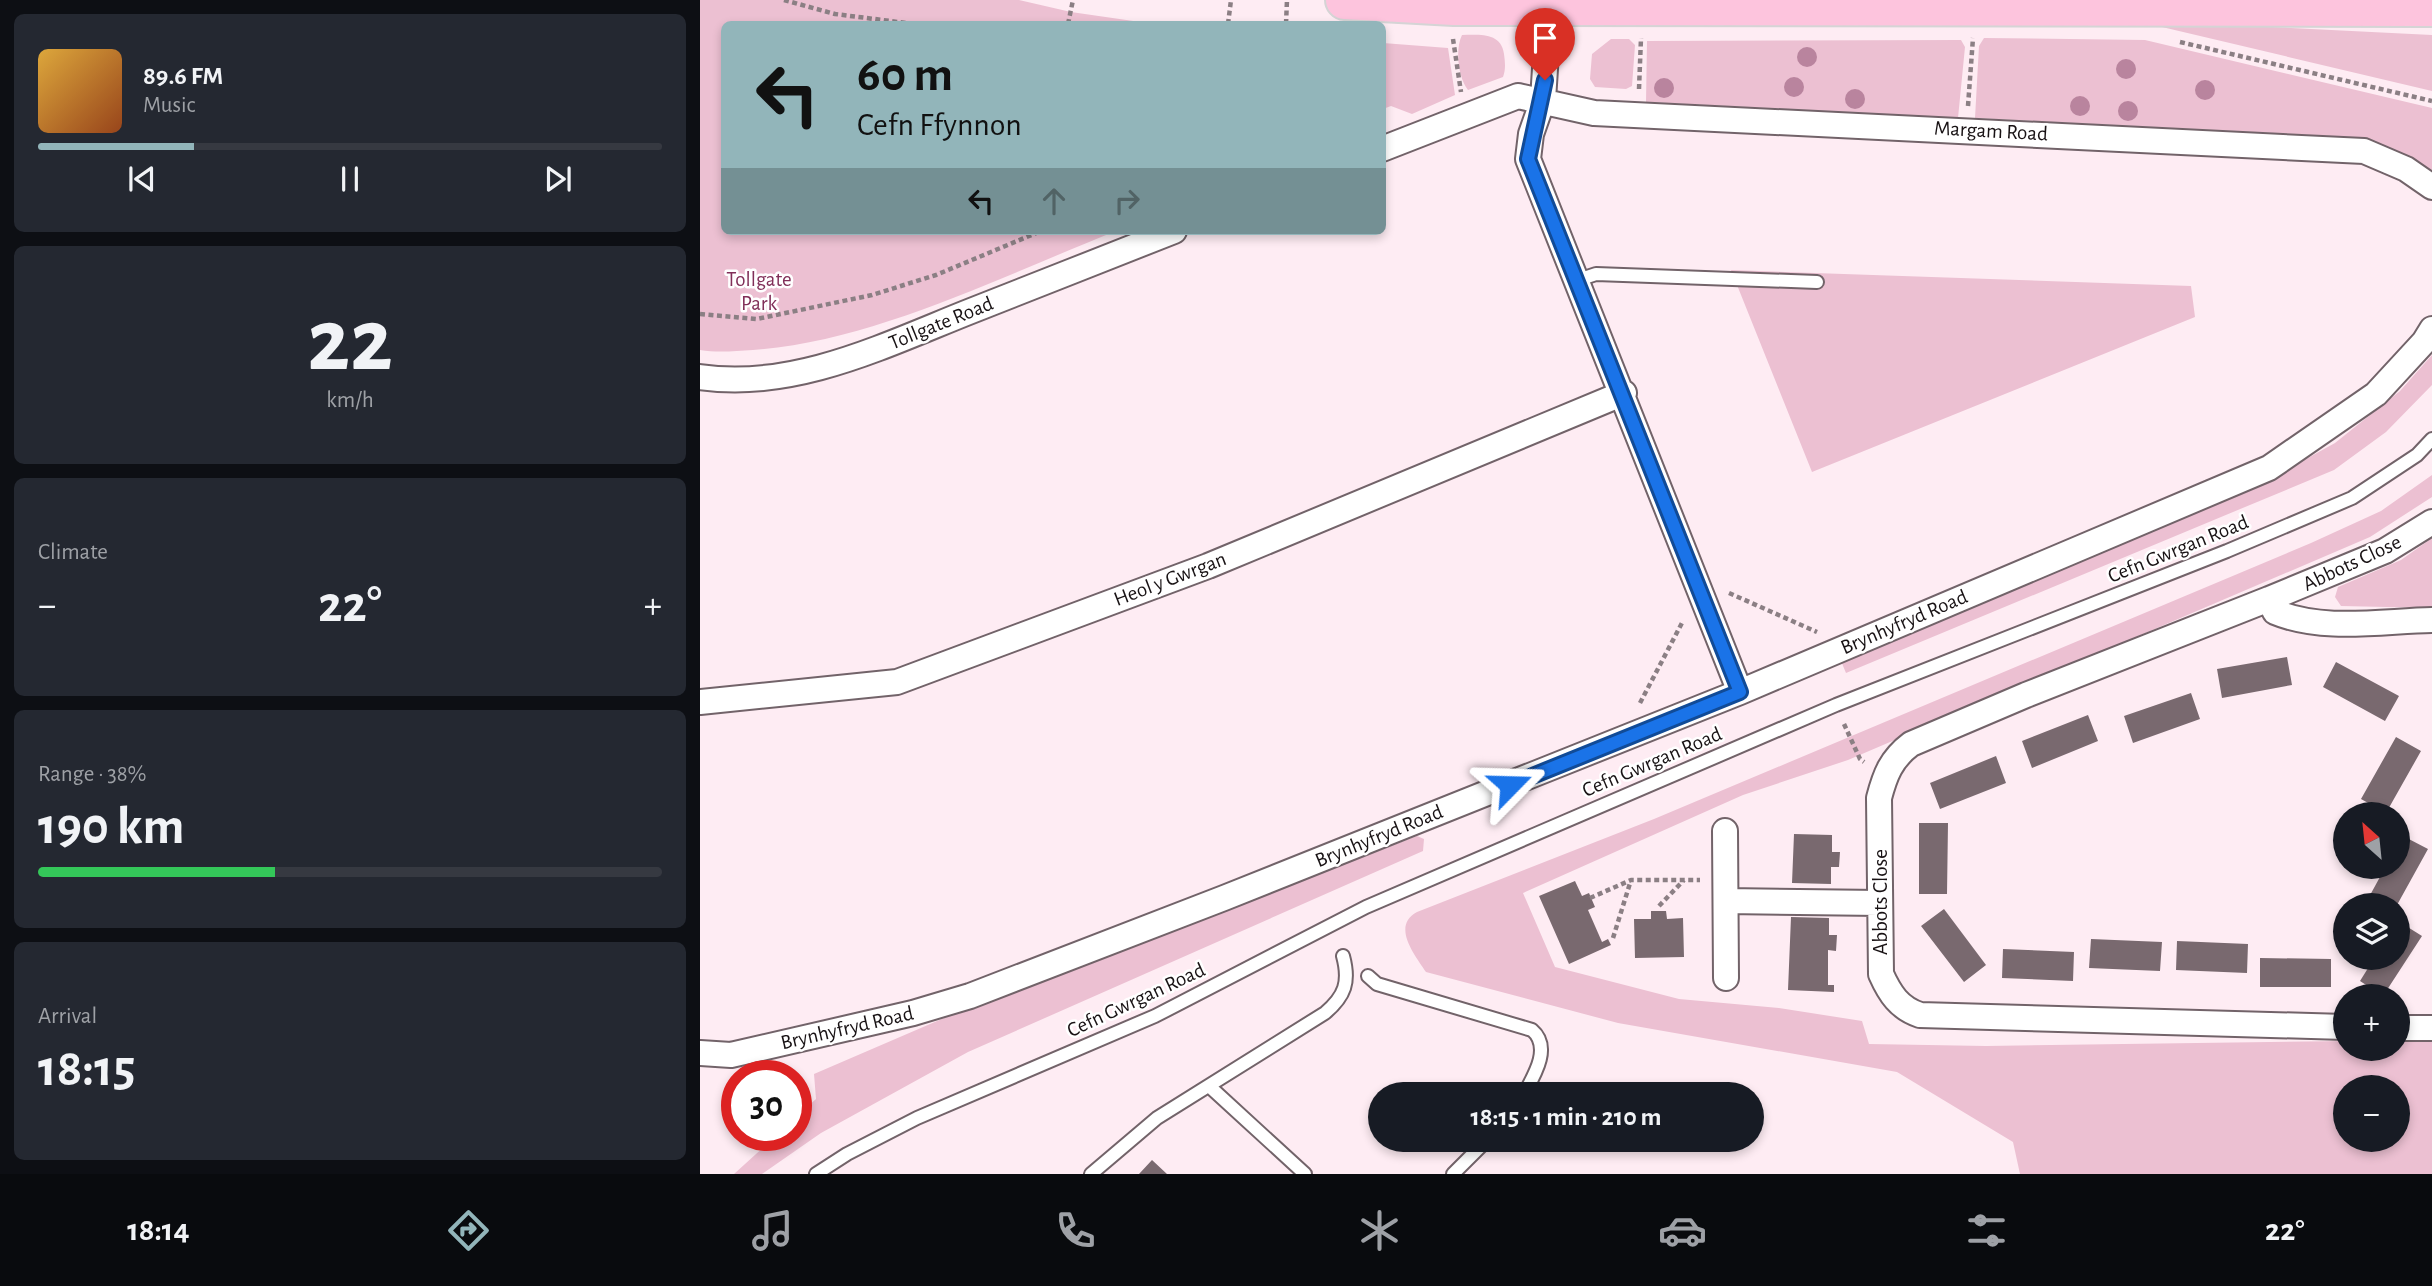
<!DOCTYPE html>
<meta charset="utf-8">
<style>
body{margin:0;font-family:"Alegreya Sans",sans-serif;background:#242831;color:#f1f3f6;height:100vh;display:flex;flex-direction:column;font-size:26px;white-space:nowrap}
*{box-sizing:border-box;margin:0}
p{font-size:23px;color:#9ea1a6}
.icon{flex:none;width:38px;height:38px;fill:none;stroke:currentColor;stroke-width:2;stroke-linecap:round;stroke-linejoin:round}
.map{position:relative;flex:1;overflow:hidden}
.details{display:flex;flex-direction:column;gap:14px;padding:14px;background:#0d0f14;width:700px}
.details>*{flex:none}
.banner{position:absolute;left:21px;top:21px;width:665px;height:214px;border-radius:10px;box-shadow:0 4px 10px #0003;background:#92b5ba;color:#111;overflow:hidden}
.needle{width:46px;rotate:333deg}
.tools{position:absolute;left:1633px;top:802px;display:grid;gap:14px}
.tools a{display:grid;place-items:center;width:77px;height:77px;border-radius:50%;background:#171b24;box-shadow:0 4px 10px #0003;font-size:35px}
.speed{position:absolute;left:21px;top:1060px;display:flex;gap:14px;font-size:35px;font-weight:700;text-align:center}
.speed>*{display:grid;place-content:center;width:91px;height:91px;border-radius:50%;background:#171b24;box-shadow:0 4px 10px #0003;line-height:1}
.speed .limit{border:10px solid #d22;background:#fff;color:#111}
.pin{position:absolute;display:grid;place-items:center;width:60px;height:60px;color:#fff;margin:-72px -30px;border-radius:50% 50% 50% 0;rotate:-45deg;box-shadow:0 0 7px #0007}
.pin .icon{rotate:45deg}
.me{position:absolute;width:77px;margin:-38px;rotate:68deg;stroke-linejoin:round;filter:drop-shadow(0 0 5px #0008)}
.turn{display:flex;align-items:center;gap:24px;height:147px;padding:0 21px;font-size:32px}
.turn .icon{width:91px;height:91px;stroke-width:2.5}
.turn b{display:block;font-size:49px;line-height:60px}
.lanes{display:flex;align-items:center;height:66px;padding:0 21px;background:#0003;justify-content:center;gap:35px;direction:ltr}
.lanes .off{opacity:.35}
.big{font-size:52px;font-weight:600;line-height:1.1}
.details .card{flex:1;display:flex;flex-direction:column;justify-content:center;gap:10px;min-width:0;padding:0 24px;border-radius:10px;background:#242831}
.details .dial{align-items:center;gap:0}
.dial b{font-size:91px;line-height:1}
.song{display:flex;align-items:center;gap:21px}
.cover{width:84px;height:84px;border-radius:10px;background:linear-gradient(135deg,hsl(40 70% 55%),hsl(20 70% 35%))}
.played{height:7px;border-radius:4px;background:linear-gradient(90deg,#92b5ba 25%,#363941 25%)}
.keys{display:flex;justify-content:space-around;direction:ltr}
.heat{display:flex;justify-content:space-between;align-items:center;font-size:38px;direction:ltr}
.charge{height:10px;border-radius:5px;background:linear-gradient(90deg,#34c759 38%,#363941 0)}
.trip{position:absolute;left:668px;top:1082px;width:396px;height:70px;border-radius:35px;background:#171b24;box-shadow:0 4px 10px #0003;font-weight:600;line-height:70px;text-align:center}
.menu{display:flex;height:112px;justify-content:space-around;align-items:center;background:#090b0e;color:#9ea1a6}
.menu .icon{width:49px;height:49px}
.menu .selected{color:#92b5ba}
.menu b{font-size:32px;color:#f1f3f6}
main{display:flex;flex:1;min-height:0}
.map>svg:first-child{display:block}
.green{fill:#ecc0d2;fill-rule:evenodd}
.building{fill:#79696f}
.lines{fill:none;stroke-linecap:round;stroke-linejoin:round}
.service-casing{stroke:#726369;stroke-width:16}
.minor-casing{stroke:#726369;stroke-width:28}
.primary-casing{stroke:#d5d4d5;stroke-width:42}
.path{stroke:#8b7f84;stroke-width:4.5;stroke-dasharray:5 3.5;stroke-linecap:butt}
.service{stroke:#fff;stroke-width:12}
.minor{stroke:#fff;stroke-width:24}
.primary{stroke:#fdc4dd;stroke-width:38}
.tree{fill:#b9849e}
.route-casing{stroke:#114b97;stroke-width:18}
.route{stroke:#1a73e8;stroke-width:12}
.labels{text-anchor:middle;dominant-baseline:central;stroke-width:5;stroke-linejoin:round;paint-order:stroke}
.street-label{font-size:21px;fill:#181214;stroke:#fff}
.park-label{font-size:21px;fill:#812f59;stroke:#fff}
</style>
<main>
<section class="details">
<div class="card">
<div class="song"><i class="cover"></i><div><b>89.6 FM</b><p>Music</p></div></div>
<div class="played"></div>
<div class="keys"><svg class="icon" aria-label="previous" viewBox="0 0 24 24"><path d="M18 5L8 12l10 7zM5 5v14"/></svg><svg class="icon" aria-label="pause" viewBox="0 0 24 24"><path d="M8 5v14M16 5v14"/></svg><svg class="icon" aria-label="next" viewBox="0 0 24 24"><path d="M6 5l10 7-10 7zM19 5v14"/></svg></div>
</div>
<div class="card dial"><b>22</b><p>km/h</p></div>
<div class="card"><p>Climate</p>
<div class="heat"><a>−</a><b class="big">22°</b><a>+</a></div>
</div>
<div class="card"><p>Range · 38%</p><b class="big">190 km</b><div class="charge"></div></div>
<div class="card"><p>Arrival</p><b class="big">18:15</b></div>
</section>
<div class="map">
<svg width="1732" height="1174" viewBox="0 0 1732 1174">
<rect width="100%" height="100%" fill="#feecf3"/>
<!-- green -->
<path class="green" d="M0,0H319L371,12L454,24H24V231H416C305,275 172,342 53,350C35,351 18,353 0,350Z
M1552,26L1732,35V91L1462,27Z
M762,35C779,35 801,32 804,54C805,62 806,69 803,77L768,90C758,78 755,49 762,35Z
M1284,38L1445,40L1732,108V172L1651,137L1275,118L1279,46Z
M911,39H929L935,45L932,86L926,89L895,87L890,79L892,54Z
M1261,40L1265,47L1258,118L946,102L947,41Z
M683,43L748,48L755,95L712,114L691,106L683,109Z
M1031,270L1491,286L1495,317L1112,472Z
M1732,355V385L1686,432L1634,470L1146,673L1141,661L1566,481L1635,443L1700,391Z
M1732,475V497L1670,537L1148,760L1043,795L823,893L855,967L979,999L1079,1008L1162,1021L1169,1044L1286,1046L1645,1041V1048H1698V1040L1732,1039V1174H1320L1313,1142L1197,1072L918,1023L726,972C715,955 691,926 717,912L954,819L1611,543L1681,511ZM1645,1087H1698V1139H1645Z
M1732,538V608L1641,606L1635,597L1638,587L1701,560Z
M717,836L724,839L723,851L268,1052L121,1133L62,1174H34L76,1136H96V1117L116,1099L114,1074L251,1015Z"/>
<!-- building -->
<path class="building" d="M1587,657L1592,685L1522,698L1517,669Z
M1636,662L1699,696L1685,721L1623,687Z
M1491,693L1500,719L1433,743L1424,716Z
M1388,715L1398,741L1332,768L1322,741Z
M1696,737L1721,751L1686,813L1661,799Z
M1296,756L1306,783L1240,809L1230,783Z
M1219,823H1248L1247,894H1219Z
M1094,834L1132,835V852H1140L1139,867H1131V884L1092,883Z
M1703,836L1728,849L1697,905H1682L1669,897L1686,866H1698V846Z
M875,881L882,896L889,893L895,907L888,910L902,942L908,939L911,945L869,964L839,896Z
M1244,909L1286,965L1264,982L1221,926Z
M951,911H966L967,919L983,918L984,957L935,958L934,919H951Z
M1091,917L1129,918V935H1137L1136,951L1128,950V985H1134V992L1088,990Z
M1698,921L1722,936L1683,996L1660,981L1675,957H1698Z
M1391,939L1462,942L1460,971L1389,968Z
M1477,941L1548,944L1547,973L1476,970Z
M1303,949L1374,952L1373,981L1302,978Z
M1560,958L1631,959V987H1560Z
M452,1160L467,1174H439Z"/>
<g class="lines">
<defs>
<path id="service" d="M878,280L896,274L1117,282
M668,976L677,984L832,1030C852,1047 834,1076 824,1094
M509,1086L605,1174
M116,1174L147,1154L217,1118L455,1016L666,907L1136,705L1527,551L1652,498L1717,455L1732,439
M391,1174L457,1118L625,1013C645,996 650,982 643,956
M753,1174L788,1139"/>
<path id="minor" d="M849,6L843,100L831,134L828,159L1040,692
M682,149L818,96L894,113L1664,151L1706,169L1732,187
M0,377C94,391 185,345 271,311C339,284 406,258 474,231
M1569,599L1685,551L1732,522
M0,702L197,682L508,566L924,393
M1025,831L1026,978
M1026,901L1180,903
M1645,1027L1220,1015C1199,1008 1190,994 1181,974L1179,798C1185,775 1191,759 1211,744L1326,695L1569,599L1575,612C1623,632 1682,621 1732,620
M1698,1028H1732
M0,1053L31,1055L213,1013L270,996L524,898L1040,692L1569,468L1676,394L1724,342L1732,329"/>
<path id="primary" d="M645,0L754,6L1732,7"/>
</defs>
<!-- service casing -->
<use href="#service" class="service-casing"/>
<!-- minor casing -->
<use href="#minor" class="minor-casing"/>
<!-- primary casing -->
<use href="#primary" class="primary-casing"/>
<!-- path -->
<path class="path" d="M84,0L135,14L214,24
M368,24L373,0
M528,24L531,0
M586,24L587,0
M753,39L761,92
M1480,42L1732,101
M939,89L941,38
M1268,106L1273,38
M0,314L57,319L172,295L236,275L341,231
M1029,593L1117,632
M940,703L983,621
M1144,724L1160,759L1164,762
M890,898L931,880H1000
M959,906L984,880
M913,938L931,880"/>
<!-- service -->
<use href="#service" class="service"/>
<!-- minor -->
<use href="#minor" class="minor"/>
<!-- primary -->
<use href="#primary" class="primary"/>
</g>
<!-- trees -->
<g class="tree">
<circle cx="1107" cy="57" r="10"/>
<circle cx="1426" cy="69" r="10"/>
<circle cx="1094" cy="87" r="10"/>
<circle cx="964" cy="88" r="10"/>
<circle cx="1505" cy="90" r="10"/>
<circle cx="1155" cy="99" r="10"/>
<circle cx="1380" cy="106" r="10"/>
<circle cx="1428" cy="111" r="10"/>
</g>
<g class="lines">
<defs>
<path id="route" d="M810,785L1040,692L828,159L845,80"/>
</defs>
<!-- route casing -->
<use href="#route" class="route-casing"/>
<!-- route -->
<use href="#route" class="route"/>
</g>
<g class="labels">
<!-- street labels -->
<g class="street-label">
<text transform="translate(1291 131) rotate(3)">Margam Road</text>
<text transform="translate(241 323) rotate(-22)">Tollgate Road</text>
<text transform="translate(1478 549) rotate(-22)">Cefn Gwrgan Road</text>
<text transform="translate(1652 563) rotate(-25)">Abbots Close</text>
<text transform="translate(470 579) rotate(-21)">Heol y Gwrgan</text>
<text transform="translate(1204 622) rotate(-23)">Brynhyfryd Road</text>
<text transform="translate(952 762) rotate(-23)">Cefn Gwrgan Road</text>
<text transform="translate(679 836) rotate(-22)">Brynhyfryd Road</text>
<text transform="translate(1180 902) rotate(-90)">Abbots Close</text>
<text transform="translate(436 1000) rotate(-25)">Cefn Gwrgan Road</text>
<text transform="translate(147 1028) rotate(-13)">Brynhyfryd Road</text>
</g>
<!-- park labels -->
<g class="park-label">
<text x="59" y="279">Tollgate<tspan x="59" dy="24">Park</tspan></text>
</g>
</g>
</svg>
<div class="tools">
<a><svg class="needle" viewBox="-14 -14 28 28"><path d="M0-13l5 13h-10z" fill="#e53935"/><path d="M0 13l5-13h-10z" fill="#9ea1a6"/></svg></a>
<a><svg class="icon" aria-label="layers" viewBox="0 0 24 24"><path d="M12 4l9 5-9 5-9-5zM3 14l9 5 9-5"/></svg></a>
<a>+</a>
<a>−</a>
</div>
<div class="speed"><div class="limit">30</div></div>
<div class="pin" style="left:845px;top:80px;background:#d93025"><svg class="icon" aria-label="arrive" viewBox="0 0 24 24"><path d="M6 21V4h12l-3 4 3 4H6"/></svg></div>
<svg class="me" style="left:810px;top:785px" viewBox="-20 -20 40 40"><path d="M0-17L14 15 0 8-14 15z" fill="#1a73e8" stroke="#fff" stroke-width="4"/></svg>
<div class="trip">18:15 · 1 min · 210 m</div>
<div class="banner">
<div class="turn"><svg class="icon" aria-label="left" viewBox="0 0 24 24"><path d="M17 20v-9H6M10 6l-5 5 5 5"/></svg><div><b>60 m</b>Cefn Ffynnon</div></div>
<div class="lanes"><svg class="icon" aria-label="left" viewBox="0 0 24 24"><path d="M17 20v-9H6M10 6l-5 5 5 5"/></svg><svg class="icon off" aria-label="ahead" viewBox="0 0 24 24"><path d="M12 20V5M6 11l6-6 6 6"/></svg><svg class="icon off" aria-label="right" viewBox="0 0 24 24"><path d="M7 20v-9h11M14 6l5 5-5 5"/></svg></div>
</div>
</div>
</main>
<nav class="menu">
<b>18:14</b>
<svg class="icon selected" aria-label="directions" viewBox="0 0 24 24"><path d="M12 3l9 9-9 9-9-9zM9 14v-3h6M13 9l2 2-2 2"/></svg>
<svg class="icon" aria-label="music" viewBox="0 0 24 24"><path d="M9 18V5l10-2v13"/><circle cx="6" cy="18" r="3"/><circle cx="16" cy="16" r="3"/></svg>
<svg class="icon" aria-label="phone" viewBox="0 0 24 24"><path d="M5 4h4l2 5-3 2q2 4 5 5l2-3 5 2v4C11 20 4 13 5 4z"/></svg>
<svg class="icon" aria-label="climate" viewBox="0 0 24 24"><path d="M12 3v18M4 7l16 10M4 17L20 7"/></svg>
<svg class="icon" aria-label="car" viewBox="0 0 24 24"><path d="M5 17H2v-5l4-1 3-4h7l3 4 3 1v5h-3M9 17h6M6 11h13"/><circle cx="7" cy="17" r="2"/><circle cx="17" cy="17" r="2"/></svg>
<svg class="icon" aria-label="filters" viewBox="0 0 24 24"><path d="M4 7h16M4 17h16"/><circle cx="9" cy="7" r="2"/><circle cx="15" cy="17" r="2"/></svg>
<b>22°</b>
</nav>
